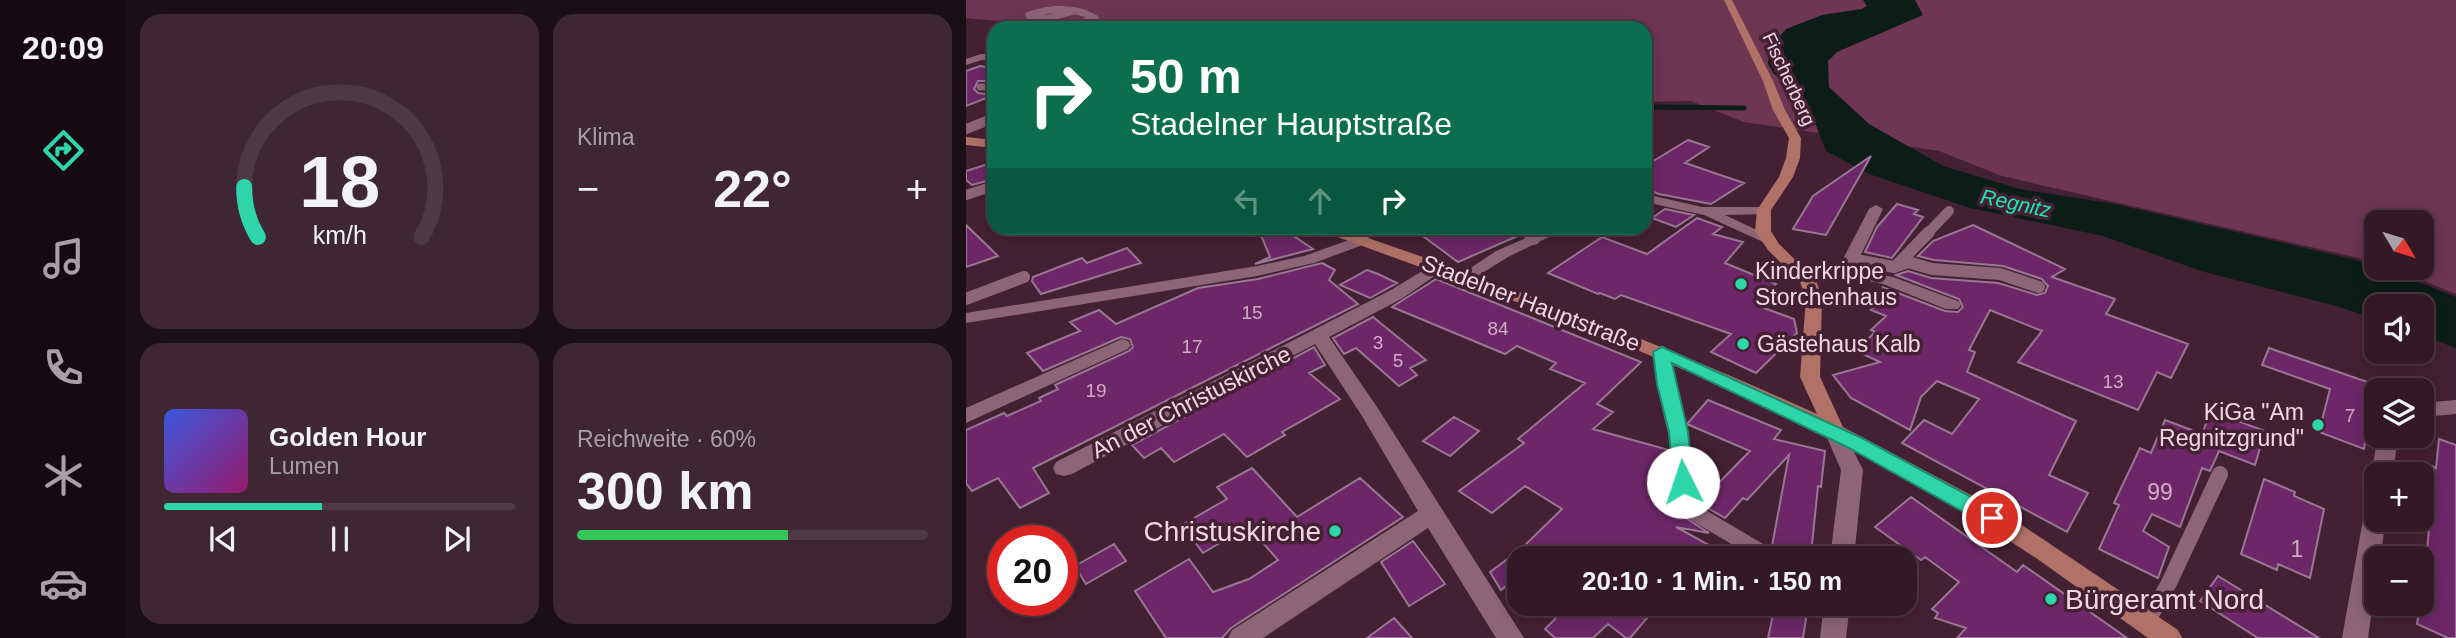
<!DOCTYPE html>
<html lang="de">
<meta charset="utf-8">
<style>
body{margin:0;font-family:Arial,sans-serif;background:#3e2632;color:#f1f3f6;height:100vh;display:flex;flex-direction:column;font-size:26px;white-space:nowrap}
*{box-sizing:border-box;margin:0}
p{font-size:23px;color:#a9a0a7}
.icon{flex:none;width:38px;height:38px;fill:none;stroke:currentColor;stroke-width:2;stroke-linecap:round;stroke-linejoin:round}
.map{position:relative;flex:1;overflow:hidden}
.side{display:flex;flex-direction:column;gap:14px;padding:14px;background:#1c0e15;width:840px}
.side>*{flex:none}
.banner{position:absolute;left:21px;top:21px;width:665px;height:214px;border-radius:21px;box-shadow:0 4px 18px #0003,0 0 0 2px #4e3843;background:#0b6e4f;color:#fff;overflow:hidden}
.needle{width:46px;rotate:128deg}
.buttons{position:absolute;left:1398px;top:210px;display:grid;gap:14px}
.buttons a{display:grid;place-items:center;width:70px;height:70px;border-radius:14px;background:#331926;box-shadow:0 4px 18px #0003,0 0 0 2px #4e3843;font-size:35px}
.speed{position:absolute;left:21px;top:525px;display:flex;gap:14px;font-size:35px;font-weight:700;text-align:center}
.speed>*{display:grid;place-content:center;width:91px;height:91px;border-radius:50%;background:#331926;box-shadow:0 4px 18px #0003,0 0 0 2px #4e3843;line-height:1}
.speed .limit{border:10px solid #d22;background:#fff;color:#111}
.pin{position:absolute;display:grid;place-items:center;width:60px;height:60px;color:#fff;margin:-30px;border:4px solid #fff;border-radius:50%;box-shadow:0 2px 7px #0007}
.me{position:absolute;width:77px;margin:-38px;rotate:356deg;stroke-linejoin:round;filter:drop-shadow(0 0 5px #0008)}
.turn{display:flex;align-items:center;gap:24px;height:147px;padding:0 28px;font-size:32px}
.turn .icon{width:91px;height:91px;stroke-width:2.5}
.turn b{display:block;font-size:49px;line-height:60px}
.lanes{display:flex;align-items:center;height:66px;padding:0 28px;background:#0003;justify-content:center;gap:35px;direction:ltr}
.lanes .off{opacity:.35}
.big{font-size:52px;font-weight:700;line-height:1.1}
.side .widget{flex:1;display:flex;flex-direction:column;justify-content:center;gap:10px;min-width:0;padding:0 24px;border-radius:21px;background:#3e2632}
.side .dial{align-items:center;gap:0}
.dial svg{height:182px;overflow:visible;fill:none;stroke:#4e3843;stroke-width:7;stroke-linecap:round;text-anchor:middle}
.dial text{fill:#f1f3f6;stroke:none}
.song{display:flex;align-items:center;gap:21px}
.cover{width:84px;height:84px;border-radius:10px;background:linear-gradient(135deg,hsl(230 70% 55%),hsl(320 70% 35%))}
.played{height:7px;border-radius:4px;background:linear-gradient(90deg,#2ed4aa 45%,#4e3843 45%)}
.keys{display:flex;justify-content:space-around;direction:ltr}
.heat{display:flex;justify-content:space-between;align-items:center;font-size:38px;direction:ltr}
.charge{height:10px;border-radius:5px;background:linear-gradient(90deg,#34c759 60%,#4e3843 0)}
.side .tiles{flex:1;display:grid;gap:14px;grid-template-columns:repeat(2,1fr)}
.trip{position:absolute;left:541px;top:546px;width:410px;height:70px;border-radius:21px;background:#331926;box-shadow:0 4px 18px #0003,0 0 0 2px #4e3843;font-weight:700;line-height:70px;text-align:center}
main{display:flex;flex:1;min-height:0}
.tabs{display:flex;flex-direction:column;width:126px;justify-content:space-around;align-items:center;background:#140a0f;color:#a9a0a7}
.tabs .icon{width:49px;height:49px}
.tabs .on{color:#2ed4aa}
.tabs b{font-size:32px;color:#f1f3f6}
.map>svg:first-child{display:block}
.green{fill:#6e3652}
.water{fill:#0c1d18}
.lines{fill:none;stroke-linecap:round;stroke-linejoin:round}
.stream{stroke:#0c1d18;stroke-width:5}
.building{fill:#6d2768;stroke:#997794;stroke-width:2}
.service-far3{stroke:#8e6577;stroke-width:7}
.service-far2{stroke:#8e6577;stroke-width:10}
.service-far1{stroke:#8e6577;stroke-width:12}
.service{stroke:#8e6577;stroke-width:16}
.minor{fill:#8e6577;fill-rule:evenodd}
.tertiary{fill:#8e6577;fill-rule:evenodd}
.secondary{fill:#b07166;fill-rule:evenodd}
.route{fill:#2ed4aa;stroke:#1e8a6e;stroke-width:2}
.poi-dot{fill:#2ed4aa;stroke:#442132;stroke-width:2.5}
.labels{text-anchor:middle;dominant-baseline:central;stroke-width:7;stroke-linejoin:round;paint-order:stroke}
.far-street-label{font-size:19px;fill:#f0d8e2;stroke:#442132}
.number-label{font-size:19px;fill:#cfacc4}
.far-water-label{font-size:21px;font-style:italic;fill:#1ae7b8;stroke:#442132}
.poi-label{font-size:23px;fill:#f0d8e2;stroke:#442132;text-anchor:start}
.street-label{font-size:23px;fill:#f0d8e2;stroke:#442132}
.near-number-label{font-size:23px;fill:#cfacc4}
.near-poi-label{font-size:28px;fill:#f0d8e2;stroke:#442132;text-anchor:end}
</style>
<main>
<nav class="tabs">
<b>20:09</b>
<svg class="icon on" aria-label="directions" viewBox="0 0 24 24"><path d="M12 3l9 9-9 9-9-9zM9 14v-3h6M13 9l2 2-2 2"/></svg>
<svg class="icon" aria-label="music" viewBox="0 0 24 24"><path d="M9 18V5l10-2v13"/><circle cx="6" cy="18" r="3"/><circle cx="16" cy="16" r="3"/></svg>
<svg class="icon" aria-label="phone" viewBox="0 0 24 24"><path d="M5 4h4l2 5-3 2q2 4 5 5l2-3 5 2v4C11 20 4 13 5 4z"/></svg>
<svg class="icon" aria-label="climate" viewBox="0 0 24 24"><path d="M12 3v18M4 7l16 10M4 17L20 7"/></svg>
<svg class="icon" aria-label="car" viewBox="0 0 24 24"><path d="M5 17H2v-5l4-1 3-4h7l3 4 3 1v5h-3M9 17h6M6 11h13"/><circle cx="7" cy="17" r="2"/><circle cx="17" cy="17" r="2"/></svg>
</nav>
<section class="side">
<div class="tiles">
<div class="widget dial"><svg viewBox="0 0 100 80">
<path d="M14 69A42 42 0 1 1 86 69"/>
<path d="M14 69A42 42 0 0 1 8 47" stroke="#2ed4aa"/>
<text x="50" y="56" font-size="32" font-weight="700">18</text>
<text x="50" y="72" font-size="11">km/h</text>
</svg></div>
<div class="widget"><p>Klima</p>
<div class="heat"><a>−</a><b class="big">22°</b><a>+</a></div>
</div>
<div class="widget">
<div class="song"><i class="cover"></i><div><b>Golden Hour</b><p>Lumen</p></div></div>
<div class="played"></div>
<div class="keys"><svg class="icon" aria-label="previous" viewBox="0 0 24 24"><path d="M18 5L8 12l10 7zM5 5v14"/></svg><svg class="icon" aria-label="pause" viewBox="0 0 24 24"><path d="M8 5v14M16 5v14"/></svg><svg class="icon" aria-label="next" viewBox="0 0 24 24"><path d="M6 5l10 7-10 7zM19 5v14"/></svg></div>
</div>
<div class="widget"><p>Reichweite · 60%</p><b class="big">300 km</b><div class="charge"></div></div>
</div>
</section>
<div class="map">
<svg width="1490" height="638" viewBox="0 0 1490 638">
<rect width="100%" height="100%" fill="#442132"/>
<!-- green -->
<path class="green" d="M0,0H1490V294L1426,268H1456V222H1410V262L1036,176L973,151L778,122L725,101L679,102V28L75,25L0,18Z"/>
<!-- water -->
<path class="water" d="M897,0H949L957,15L871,52L862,61L863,87L903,124L977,166L1054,189L1149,204L1408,264L1410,268H1417L1490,297V348L1456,335V306H1410V319L1370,306L1235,271L1137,236L1004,208L903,174L860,151L849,123L825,87L808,74L802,64L803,48L820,29L856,15L896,9L901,6Z"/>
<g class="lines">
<!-- stream -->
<path class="stream" d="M679,107L778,108"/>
</g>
<!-- building -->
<path class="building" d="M14,66L28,68V81H12L8,89L12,93L28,95L0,106V71Z
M722,140L743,147L719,163L778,183L745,204L693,194L679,189V166Z
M905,156L860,235L827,229L847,196Z
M28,162V179L6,185L0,180V171Z
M931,204L952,210L948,214L957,217L926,258L899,252L911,227Z
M699,209L728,215L710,227L686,218Z
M731,218L756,227L747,234L777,242L759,263L810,284L798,294L805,297L795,307L828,319L831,333L790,373L745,352L765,334L655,295L649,299L634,293L632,294L582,273L636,237L681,254Z
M0,225L32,256L0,267Z
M1007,225L1099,269L1086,277L1149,299L1140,314L1222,344L1205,378L1191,372L1172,410L1052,362L1076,331L1024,310L1003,350L1009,352L1001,372L1110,421L1083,475L1122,493L1101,532L936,443L958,420L986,434L1013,399L971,381L955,397L944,430L885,398L867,375L914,362L890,351L909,332L905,330L920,316L905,310L925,291L916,287L979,311L992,312L997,307L993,299L930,275L942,271L965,278L1032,283L1071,295L1079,293L1082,286L1076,279L1037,266L968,260L952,256L967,241Z
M292,228H304L314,234L320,231L347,249L289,264L304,257Z
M446,228H551L554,235L492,262Z
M161,248L175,263L75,294L66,281L67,277L116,258L121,263Z
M356,263L369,270L363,280L392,304L67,468L83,493L54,508L32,478L6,491L0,483V430L38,413L41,416L75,401L73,398L92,389L89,385L163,351L167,347L164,339L155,337L77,371L61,353L114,331L104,322L133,310L150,324L232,288L292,279Z
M401,270L412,274L431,283L404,298L374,285Z
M470,279L675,362L631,404L647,412L627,429L703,450L706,464L687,497L743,533L710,527L743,545L732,558H553V576L535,590L524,572L555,549L596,509L559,486L526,513L493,491L558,443L552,439L619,383L584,369L590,363L551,346L539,354L426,307Z
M407,317L460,360L444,368L451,375L433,386L390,348L378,354L367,338Z
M348,347L359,365L343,373L374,399L316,432L319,435L281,457L258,434L208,462L195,448L178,458L166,445Z
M1303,348L1410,385V406L1406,404L1398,449L1353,432L1364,389L1296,365Z
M742,400L815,430L808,439L859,451L855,487L852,486L845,554L806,546L823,455L781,500L777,498L759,518L733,503L784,451L721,424Z
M1245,411L1299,431L1289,465L1253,451L1244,471L1236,468L1214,527L1186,514L1177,531L1203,547L1192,578L1133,549L1153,505L1148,503L1174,448L1185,453L1199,420L1236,434Z
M488,417L513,431L484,456L457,441Z
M1473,439L1490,445V638H1482L1451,624L1454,604H1456L1463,529L1456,526V489L1460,464L1470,468Z
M286,468L331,517L394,478L437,517L265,628L256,638H200L169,591L223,559L247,592L283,579L312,560L282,526L237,553L216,525L261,499L251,487Z
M1298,479L1329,492L1328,496L1358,509L1344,578L1312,564L1311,570L1275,554Z
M945,497L1051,572L1057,565L1161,638H991L1000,628L969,618L972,613L966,609L993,582L959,557L955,560L909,527Z
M447,541L479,584L443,606L415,562Z
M148,544L160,561L120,584L109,566Z
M1252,576L1353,638H1292L1234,601Z
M604,604H685L677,613L682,617L664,638H660L642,624L627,638H589L579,629Z
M809,606L841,612L837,638H802Z
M428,618L446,638H401Z"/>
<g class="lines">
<!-- service-far3 -->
<path class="service-far3" d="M100,28L129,18C107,6 86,8 63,15L65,19L83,18L108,11
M14,87H28"/>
<!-- service-far2 -->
<path class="service-far2" d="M0,129L28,118
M0,195L28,186
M558,228L563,234
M961,234L983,211"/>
<!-- service-far1 -->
<path class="service-far1" d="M562,232L568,239
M885,259L928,267L942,262L966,269L1034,274L1073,287
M930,266L963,232
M0,299L58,277
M696,352L705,409"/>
<!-- service -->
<path class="service" d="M704,407L716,458L717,506L805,558
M1181,622L1203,583L1254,474"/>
<!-- minor -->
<path class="minor" d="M15,54H28V60H16L0,65V59Z
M679,194L736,207H803L805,210L798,214L759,215L810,239L802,244L797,242L738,215L679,202Z
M910,205L917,209L893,259L895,270L927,277L992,301L995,305L992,309H980L917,284L887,278L836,283L834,280L836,277L878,269L877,259L903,209Z
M583,228H601L542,257L505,280H493L491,277L530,251Z
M397,235L402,237L405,240L402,243L348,263L291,276L0,323V313L291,266L338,256Z
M471,262L479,267L477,270L437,298L363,337L411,407L558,638H530L462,528L297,638H262L266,630L452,511L396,416L349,344L106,474L98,476L90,474L87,468L90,462L425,290Z
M156,339L162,341L165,345L162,349L0,423V408Z
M1490,400V414L1456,417V403Z
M1412,436H1432L1427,474H1410V480L1405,474Z
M1410,499V520H1420L1414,558H1410V581L1402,638H1376L1399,508L1402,502Z"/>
<!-- tertiary -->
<path class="tertiary" d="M869,426L876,428L897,470L888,558H864L875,470L859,433L862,428Z
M858,604H884L880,638H854Z"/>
<!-- secondary -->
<path class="secondary" d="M758,0H766L807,81L819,110L835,138L834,158L827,177L805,210V231L813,244L850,280L856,298L854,377L877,427L1035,511L1212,630L1216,638H1182L1070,558L993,508L917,466L761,388L600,320L355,231L353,228H373C535,283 695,343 851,414L834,377L840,298L834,282L802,250L789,231L791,210L813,177L820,158L823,138L807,110L797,81Z
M0,137L28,140V148L0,145Z"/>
</g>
<!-- route -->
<path class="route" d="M696,347L896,438L1033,512L1036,518L1033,524L1026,526L1019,524L883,448L706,363L722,432L727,482L724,488L717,490L710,488L707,482L703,432L691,384L687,352Z"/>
<!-- markers -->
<g class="poi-dot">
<circle cx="775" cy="284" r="7"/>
<circle cx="777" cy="344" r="7"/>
<circle cx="1352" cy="425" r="7"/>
<circle cx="369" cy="531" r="7"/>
<circle cx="1085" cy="599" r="7"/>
</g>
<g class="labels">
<!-- far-street labels -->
<g class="far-street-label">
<text transform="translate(823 79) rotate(65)">Fischerberg</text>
</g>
<!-- number labels -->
<g class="number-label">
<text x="286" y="312">15</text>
<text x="532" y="328">84</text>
<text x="412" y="342">3</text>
<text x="226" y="346">17</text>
<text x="432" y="360">5</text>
<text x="1147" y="381">13</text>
<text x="130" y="390">19</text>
<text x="1384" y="415">7</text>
</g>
<!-- far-water labels -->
<g class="far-water-label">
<text transform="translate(1050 203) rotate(12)">Regnitz</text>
</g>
<!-- poi labels -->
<g class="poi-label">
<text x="789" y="271">Kinderkrippe<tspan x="789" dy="26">Storchenhaus</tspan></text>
<text x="791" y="344">Gästehaus Kalb</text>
<text x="1338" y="412" text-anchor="end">KiGa "Am<tspan x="1338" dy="26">Regnitzgrund"</tspan></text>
</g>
<!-- street labels -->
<g class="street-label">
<text transform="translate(565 303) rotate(21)">Stadelner Hauptstraße</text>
<text transform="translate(225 402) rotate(-27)">An der Christuskirche</text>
</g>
<!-- near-number labels -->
<g class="near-number-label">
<text x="1194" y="492">99</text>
<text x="1331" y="549">1</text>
</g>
<!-- near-poi labels -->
<g class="near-poi-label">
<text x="355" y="531">Christuskirche</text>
<text x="1099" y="599" text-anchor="start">Bürgeramt Nord</text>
</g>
</g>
</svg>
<div class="buttons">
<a><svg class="needle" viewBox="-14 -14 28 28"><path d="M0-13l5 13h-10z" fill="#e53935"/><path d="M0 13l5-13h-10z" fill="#a9a0a7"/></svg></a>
<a><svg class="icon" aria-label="sound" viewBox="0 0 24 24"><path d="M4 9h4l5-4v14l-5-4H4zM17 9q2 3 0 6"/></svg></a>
<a><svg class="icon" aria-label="layers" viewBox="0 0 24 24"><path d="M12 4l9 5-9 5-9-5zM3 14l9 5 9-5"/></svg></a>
<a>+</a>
<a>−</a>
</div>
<div class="speed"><div class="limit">20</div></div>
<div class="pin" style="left:1026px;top:518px;background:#d93025"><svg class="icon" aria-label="arrive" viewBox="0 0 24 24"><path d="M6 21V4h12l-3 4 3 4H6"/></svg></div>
<svg class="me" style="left:717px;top:482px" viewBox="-20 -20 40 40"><circle r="19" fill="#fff"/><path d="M0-13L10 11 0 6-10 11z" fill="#2ed4aa"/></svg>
<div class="trip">20:10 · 1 Min. · 150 m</div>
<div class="banner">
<div class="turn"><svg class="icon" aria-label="right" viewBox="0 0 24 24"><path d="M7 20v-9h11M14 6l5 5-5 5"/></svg><div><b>50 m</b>Stadelner Hauptstraße</div></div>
<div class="lanes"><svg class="icon off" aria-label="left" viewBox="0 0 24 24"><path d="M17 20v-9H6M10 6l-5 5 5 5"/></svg><svg class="icon off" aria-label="ahead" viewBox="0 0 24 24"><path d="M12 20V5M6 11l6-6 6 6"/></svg><svg class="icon" aria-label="right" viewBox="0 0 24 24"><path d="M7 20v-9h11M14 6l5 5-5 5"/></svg></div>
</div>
</div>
</main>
